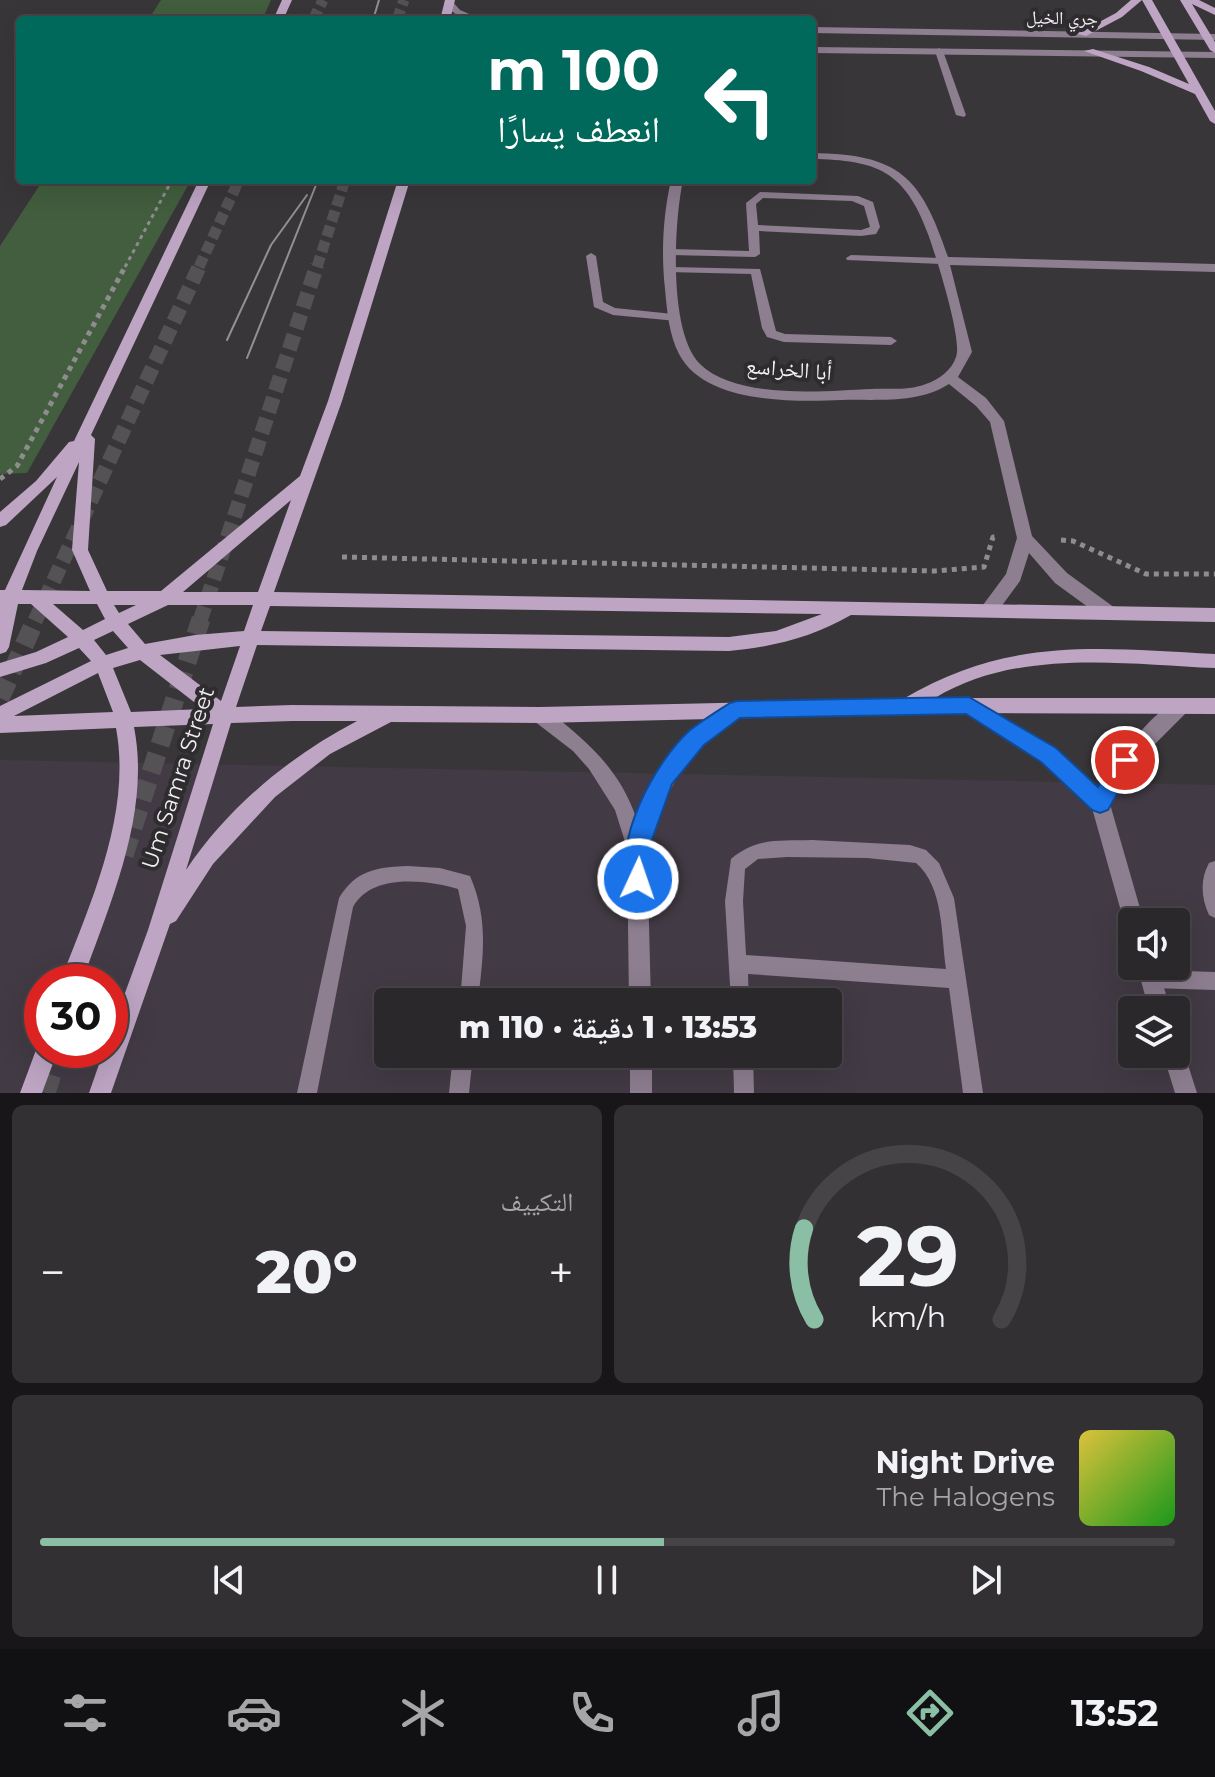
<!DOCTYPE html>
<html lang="ar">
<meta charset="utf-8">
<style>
body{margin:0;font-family:Montserrat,"Noto Naskh Arabic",sans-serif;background:#333034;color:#f1f3f6;direction:rtl;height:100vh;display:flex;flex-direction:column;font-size:30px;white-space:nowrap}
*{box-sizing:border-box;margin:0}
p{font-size:26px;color:#a6a6a9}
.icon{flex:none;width:44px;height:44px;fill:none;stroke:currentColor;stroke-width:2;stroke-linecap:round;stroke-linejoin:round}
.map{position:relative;height:1093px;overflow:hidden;direction:ltr}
.details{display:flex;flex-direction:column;gap:12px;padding:12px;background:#181618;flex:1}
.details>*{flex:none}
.guide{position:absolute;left:16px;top:16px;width:800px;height:168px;border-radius:8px;box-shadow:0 8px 32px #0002,0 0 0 2px #474448;direction:rtl;background:#00695c;color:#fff;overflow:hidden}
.buttons{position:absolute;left:1118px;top:908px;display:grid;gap:16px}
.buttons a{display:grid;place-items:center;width:72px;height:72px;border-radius:8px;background:#2b282c;box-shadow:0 8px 32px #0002,0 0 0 2px #474448;font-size:40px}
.speed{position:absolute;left:24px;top:964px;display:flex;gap:16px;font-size:40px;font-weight:700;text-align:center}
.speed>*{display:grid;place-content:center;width:104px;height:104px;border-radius:50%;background:#2b282c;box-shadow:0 8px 32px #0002,0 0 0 2px #474448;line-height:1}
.speed .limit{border:12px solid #d22;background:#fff;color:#111}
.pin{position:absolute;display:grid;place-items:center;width:68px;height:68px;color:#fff;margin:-34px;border:4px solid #fff;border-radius:50%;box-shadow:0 2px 8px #0007}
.me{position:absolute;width:88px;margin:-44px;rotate:3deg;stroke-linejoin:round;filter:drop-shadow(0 0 6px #0008)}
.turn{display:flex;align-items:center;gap:28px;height:168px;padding:0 24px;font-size:36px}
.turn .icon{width:104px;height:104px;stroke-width:2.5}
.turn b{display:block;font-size:56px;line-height:68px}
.big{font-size:60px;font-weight:800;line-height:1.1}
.details .tile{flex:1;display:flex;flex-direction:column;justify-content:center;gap:12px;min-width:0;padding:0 28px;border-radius:12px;background:#333034}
.details .dial{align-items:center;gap:0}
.dial svg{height:208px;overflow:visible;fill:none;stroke:#474448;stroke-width:7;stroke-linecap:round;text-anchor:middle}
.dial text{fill:#f1f3f6;stroke:none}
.song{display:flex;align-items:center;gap:24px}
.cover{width:96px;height:96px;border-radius:12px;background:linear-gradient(135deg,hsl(50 70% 55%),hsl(120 70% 35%))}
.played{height:8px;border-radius:4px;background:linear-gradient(90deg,#8abfa5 55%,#474448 55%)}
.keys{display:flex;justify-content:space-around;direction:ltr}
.heat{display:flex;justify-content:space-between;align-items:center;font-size:44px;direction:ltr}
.details .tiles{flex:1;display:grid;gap:12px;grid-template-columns:1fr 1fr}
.tile:last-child{grid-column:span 2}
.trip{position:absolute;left:374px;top:988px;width:468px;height:80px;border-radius:8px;background:#2b282c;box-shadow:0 8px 32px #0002,0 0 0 2px #474448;font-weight:800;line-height:80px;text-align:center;direction:rtl}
.tabs{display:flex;height:128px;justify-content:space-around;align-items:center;background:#111012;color:#a6a6a9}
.tabs .icon{width:56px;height:56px}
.tabs .current{color:#8abfa5}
.tabs b{font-size:36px;color:#f1f3f6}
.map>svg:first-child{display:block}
.built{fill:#423a44;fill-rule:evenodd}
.green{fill:#425e3e}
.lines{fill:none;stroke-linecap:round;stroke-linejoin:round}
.secondary-tunnel-far2{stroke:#555256;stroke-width:11;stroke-dasharray:11 5;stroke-linecap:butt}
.secondary-tunnel-far1{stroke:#555256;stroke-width:15;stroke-dasharray:15 7;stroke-linecap:butt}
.secondary-tunnel{stroke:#555256;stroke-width:19;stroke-dasharray:19 10;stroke-linecap:butt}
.path-far1{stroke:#8f8c8f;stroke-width:3;stroke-dasharray:4 4;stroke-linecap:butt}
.path{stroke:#8f8c8f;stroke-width:5;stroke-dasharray:5 5;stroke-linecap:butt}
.lane{fill:#8d7e90;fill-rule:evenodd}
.street{fill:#8d7e90;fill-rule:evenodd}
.secondary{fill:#bda5c3;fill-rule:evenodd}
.tram{stroke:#939093;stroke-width:2}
.route{fill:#1a73e8;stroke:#114b97;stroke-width:2}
.labels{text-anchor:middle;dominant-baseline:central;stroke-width:8;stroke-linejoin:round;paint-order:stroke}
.far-street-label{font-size:18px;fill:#f3f0f3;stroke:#2f2c30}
.street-label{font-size:22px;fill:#f3f0f3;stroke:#2f2c30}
</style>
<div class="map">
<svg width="1215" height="1093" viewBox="0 0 1215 1093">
<rect width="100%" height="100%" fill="#39363a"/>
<!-- built -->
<path class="built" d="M0,760L1215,785V1093H0ZM1132,922H1176V966H1132ZM42,982H110V1050H42ZM388,1002H828V1054H388ZM1132,1010H1176V1054H1132Z"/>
<!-- green -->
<path class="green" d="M161,0H271L262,20H148Z
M43,180H191L27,473L0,474V246Z"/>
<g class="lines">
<!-- secondary-tunnel-far2 -->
<path class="secondary-tunnel-far2" d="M313,20L323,0
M397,20L404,0
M199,267L239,180
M317,267L345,180"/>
<!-- secondary-tunnel-far1 -->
<path class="secondary-tunnel-far1" d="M35,621L200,265
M200,621L317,265"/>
<!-- secondary-tunnel -->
<path class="secondary-tunnel" d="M0,698L36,619
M124,855L201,619
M46,1093L60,1050"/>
<!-- path-far1 -->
<path class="path-far1" d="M350,16V20
M125,267L172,180"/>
<!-- path -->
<path class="path" d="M0,479L17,466L126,265
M1061,540L1073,541L1146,574H1215
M342,557L935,571L984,567L993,537H999"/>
<!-- lane -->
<path class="lane" d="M939,48L943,51L966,115L964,117L956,115L935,51Z
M760,192L858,196L873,202L880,227L876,234L861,236L759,231L760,254L755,257L671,255L666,252L671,249L749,251L746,203ZM763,198L852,201L864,206L870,227L861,230L758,225L756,204Z
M591,253L596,256L603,302L615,308L673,314L679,318L677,321L613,315L594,307L586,256Z
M851,255L941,258L947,261L941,264L847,260L846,258Z
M671,267L760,269L776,331L785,334L891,337L897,341L891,345L784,342L767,337L762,328L751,274L667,272V268Z
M812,840L910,845L926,850L939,863L954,898L983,1093H963L949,988L748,974L749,1002H731L725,901L731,859C757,837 780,841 812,840ZM787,857L867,858L916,863C944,887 941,935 946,969L746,955L743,901L745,869L758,859Z
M1215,861V918L1209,915C1201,898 1200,879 1209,863Z
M408,866L440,868L470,876C489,920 483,956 478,1002H460L466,926L458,889C426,880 372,873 353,907L317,1093H297L339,898C356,870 377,867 408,866Z
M1151,970L1215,972V990L1151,988L1144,986L1142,979L1144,972Z
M453,1054H473L469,1093H449Z
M733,1054H753L754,1093H734Z"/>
<!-- street -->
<path class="street" d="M446,1H452L460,10L483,20C466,20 455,17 444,3Z
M812,27L1215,34V40L812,33Z
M812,47L1215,52V58L812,53Z
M812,153C900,154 921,177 948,257L1215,264V272L950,265L972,352L958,377L986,398L1004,421L1032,536L1067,573L1115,608L1117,613L1115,618L1109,620L1103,618L1055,583L1029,553L1020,581L995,615H983L981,610L983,605L1006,574L1017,538L990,422L976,406L949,384C918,404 877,399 842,400C794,402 705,404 679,354C669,335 667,311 665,289C661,253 663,216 671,180H683C674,222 668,332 700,364C737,400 824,391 871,389C889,388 908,391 926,384C938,380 952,370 956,357C963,340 935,253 928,234C905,171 877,160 812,159Z
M969,697L1056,749L1098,789C1110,769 1163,693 1186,701L1189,707L1186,713L1142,757L1110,804L1144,922H1132V931L1127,929L1124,922L1092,808L1042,761L963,710L960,705L963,700Z
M737,701L743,703L746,709L743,715C686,754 668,783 647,848L651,1002H629L627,848L615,810L589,769L573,751L534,721L531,715L534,709L540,707L546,709C587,741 620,769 637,820C656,773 686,719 737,701Z
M1137,966H1157L1171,1010H1149Z
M1176,1044L1182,1046L1197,1093H1175L1163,1054H1176Z
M630,1054H652V1093H630Z"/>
<!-- secondary -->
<path class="secondary" d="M282,0H292L283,20H273Z
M445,0H455L450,20H440Z
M1131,0H1142L1122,17L1086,36L1077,34L1116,13Z
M1142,0H1152L1215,111V124L1210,121L1195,94L1141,71L1084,51L1093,49L1149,67L1189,84Z
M1180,0H1199L1215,8V15L1192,4L1215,42V53L1210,50Z
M199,180H211L91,435L95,439L88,550L107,591H161L300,476L328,401L398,180H410L342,401L274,592L1215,608V622L851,615C813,637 773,647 729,651L257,645L236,707L292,705L540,707L903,699C1009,636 1098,648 1215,654V668C1124,664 1017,648 935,698H1215V714L969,713L540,723L391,722L330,754L275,797L213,864L176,921L170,924L111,1093H89L104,1050H110V1034L148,930L213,724L134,727C151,813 110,903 82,982H60C90,904 132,814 116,728L0,733V706L91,661L79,648L46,663L0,677V663L36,652L68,637L31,604H18L9,647L6,652L0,654V590H5L57,477L6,525L0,527V512L36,481L69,442L74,441ZM79,462L72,550L90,591L22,590L37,551ZM291,500L258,592H183ZM53,604H97L105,619L83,630ZM114,605H136L119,613ZM168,605H253L244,631L195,635L145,644L128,624ZM270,606L822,614L776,631L729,637L261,631ZM113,631L128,648L106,655L94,640ZM240,646L221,701L160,655ZM140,660L203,709L131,712L113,668ZM98,673L113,712L14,716ZM292,721H357C290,756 228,807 186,870L231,723Z
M42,1041V1050H58L42,1093H20L39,1042Z"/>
<!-- tram -->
<path class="tram" d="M373,20L379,0
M227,340L271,245L307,195
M247,358L318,180"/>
</g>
<!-- route -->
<path class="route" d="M969,697L1056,748L1098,787L1118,753L1125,750L1133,753L1136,760L1108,810L1100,813L1092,810L1041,762L966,714L740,718L704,745L672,784L649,848V879L646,886L638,890L630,886C611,842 656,761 689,731C701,721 716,712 730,703L737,701Z"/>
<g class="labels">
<!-- far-street labels -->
<g class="far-street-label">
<text transform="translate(1062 18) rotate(1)">جري الخيل</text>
</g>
<!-- street labels -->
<g class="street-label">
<text transform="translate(789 369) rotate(5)">أبا الخراسع</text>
<text transform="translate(178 778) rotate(-72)">Um Samra Street</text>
</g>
</g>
</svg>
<div class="buttons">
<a><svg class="icon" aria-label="sound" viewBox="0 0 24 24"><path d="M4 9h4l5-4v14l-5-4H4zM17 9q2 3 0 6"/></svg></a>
<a><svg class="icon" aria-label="layers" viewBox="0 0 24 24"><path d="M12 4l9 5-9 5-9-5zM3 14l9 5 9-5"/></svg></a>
</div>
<div class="speed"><div class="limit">30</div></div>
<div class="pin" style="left:1125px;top:760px;background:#d93025"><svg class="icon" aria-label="arrive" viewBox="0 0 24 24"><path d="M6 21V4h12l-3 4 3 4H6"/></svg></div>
<svg class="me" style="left:638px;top:879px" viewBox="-20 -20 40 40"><circle r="17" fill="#1a73e8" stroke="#fff" stroke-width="3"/><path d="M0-11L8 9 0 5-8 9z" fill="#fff"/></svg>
<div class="trip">13:53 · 1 دقيقة · 110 m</div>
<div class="guide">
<div class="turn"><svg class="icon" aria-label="left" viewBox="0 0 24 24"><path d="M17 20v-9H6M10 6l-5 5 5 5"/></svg><div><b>100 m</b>انعطف يسارًا</div></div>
</div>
</div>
<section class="details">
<div class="tiles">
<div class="tile dial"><svg viewBox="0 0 100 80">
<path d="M14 69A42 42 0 1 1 86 69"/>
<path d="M14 69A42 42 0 0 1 10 34" stroke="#8abfa5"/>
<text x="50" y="56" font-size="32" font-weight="700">29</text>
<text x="50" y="72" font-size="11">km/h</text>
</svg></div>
<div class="tile"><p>التكييف</p>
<div class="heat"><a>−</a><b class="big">20°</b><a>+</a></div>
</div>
<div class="tile">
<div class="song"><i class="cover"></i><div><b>Night Drive</b><p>The Halogens</p></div></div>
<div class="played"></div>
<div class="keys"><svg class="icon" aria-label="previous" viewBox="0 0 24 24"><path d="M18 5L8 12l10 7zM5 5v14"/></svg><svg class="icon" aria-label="pause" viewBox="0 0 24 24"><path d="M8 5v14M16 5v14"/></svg><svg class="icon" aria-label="next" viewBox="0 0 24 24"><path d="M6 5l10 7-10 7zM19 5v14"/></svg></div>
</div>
</div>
</section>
<nav class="tabs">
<b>13:52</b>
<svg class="icon current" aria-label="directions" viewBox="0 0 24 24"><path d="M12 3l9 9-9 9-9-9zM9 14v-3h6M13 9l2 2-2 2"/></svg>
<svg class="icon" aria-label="music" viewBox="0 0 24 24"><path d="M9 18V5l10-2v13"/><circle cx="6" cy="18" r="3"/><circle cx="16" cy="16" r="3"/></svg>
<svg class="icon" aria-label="phone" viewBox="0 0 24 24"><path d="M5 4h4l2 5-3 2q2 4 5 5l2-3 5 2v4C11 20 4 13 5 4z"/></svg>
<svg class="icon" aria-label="climate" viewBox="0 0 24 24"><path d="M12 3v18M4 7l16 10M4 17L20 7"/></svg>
<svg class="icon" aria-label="car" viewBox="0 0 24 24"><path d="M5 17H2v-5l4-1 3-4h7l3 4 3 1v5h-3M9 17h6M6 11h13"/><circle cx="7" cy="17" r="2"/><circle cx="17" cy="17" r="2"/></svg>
<svg class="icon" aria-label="filters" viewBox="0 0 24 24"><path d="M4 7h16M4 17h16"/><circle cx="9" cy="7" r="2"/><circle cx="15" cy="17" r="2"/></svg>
</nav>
